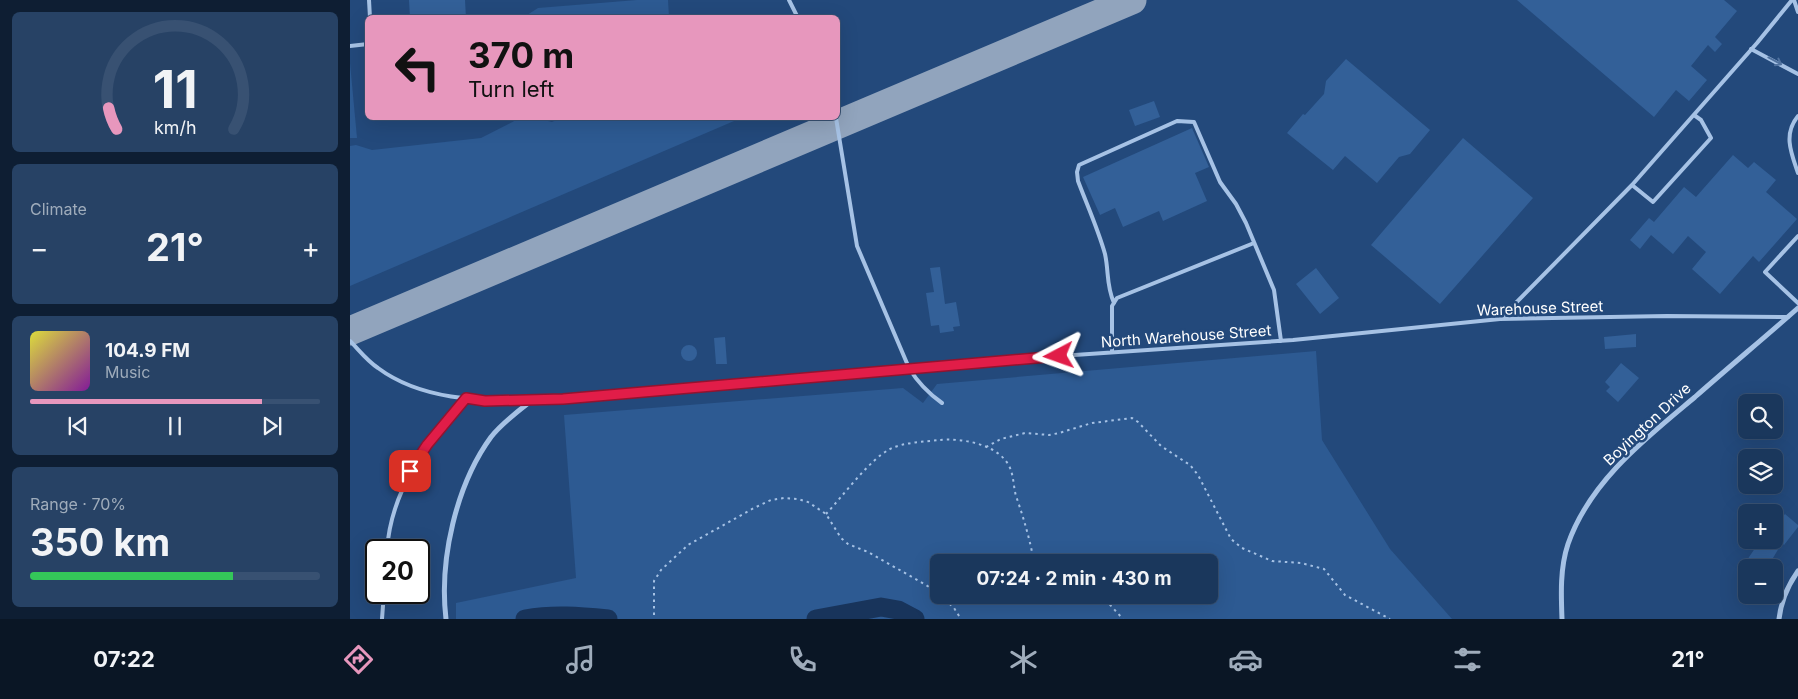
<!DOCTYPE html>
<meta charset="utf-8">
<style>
body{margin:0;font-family:Inter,sans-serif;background:#274265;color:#f1f3f6;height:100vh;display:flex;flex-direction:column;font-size:19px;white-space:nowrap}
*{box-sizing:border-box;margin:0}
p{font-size:16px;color:#9facbb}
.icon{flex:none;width:28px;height:28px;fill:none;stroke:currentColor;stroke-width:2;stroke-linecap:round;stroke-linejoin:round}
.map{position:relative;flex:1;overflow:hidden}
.sheet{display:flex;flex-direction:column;gap:12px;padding:12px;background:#0e1e33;width:350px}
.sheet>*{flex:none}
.banner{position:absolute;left:15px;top:15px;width:475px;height:105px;border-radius:8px;box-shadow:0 5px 20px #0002,0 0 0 1px #385172;background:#e797bd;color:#111;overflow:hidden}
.fabs{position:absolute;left:1388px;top:394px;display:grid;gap:10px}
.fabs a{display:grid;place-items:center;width:45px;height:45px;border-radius:8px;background:#1a375c;box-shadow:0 5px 20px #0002,0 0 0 1px #385172;font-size:25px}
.speed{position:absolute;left:15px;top:539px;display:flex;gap:10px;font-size:25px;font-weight:700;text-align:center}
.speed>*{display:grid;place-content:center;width:65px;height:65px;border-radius:50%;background:#1a375c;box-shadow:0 5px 20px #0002,0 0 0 1px #385172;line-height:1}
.speed .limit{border:2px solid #111;border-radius:8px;background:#fff;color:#111}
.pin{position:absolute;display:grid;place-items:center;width:42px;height:42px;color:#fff;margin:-21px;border-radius:10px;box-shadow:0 2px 8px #0006}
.me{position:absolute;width:55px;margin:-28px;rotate:266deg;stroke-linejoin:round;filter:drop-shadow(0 0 4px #0008)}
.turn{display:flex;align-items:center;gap:18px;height:105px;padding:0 20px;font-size:22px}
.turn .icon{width:65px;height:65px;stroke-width:2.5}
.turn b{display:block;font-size:35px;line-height:42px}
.big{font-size:38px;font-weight:700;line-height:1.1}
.sheet .tile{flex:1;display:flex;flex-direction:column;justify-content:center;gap:8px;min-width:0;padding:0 18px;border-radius:8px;background:#274265}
.sheet .dial{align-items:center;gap:0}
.dial svg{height:130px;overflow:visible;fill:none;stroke:#385172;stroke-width:7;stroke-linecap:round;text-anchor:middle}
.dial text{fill:#f1f3f6;stroke:none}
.song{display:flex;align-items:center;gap:15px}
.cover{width:60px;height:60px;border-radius:8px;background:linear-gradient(135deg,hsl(60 70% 55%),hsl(290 70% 35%))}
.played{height:5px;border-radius:2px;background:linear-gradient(90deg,#e797bd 80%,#385172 80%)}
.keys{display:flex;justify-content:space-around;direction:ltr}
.heat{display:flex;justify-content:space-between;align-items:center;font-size:28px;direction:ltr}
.charge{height:8px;border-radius:4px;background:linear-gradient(90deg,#34c759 70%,#385172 0)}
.trip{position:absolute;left:580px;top:554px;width:288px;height:50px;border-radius:8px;background:#1a375c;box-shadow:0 5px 20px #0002,0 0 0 1px #385172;font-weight:700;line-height:50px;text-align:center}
.tabs{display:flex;height:80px;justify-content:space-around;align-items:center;background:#0a1625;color:#9facbb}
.tabs .icon{width:35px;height:35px}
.tabs .selected{color:#e797bd}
.tabs b{font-size:22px;color:#f1f3f6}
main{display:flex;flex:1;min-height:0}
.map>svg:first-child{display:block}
.green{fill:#2d5a92;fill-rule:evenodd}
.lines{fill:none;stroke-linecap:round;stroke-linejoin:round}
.river{stroke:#18345b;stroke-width:19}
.taxiway{stroke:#91a4bd;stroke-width:29}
.building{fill:#336098}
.path{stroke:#a6c2e5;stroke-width:2;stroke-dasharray:2.5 4;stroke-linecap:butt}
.service{stroke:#a6c2e5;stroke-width:4}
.minor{stroke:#a6c2e5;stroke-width:5}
.oneway{stroke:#5173a0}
.route-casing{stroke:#92132f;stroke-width:12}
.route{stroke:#e11d48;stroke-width:9}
.labels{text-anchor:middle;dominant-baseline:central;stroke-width:5;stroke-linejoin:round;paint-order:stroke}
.street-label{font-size:15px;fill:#fff;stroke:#23497b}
</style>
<main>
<section class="sheet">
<div class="tile dial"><svg viewBox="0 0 100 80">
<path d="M14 69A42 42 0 1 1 86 69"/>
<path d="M14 69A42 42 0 0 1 9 56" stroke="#e797bd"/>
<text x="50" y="56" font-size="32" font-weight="700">11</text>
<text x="50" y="72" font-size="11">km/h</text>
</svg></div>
<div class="tile"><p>Climate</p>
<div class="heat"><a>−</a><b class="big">21°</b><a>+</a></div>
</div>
<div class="tile">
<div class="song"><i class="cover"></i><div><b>104.9 FM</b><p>Music</p></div></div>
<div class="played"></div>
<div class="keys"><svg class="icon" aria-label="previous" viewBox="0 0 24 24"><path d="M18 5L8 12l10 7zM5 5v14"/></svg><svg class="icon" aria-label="pause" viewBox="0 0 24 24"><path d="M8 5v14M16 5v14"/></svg><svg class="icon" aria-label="next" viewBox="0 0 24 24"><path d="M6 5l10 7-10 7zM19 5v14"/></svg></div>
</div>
<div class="tile"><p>Range · 70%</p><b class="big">350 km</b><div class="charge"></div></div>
</section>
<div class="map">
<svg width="1448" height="619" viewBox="0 0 1448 619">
<rect width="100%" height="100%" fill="#23497b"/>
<!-- green -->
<path class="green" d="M287,0H318L319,17H174L188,8Z
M0,63L7,138H0Z
M170,118H197L198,121L202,122L211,118H391L0,286V146L6,145L22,150L131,138Z
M966,351L972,440L1040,549L1102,619H106V603L226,578L214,415L553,388L573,403L587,384ZM589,562H859V595H589Z"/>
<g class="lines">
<!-- river -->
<path class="river" d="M175,619C203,614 229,616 258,619
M466,619L531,607L548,610L565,619"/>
<!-- taxiway -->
<path class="taxiway" d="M0,331L782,0"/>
</g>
<!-- building -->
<path class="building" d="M59,0H115L116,18H60Z
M1167,0H1374L1387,11L1365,37L1372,44L1365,52L1358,45L1341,66L1357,80L1339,101L1326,90L1304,117Z
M996,59L1080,130L1060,154L1049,157L1027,183L995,156L983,170L937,133L953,114L955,115L974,94L976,81Z
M804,101L810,117L785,126L779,110Z
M842,128L859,167L845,173L857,201L813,221L809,211L773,227L765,208L750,215L733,177Z
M1113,138L1183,198L1090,304L1021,245Z
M1383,155L1398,168L1404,162L1426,180L1416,192L1447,219L1409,262L1403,256L1370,294L1342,269L1356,252L1338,236L1323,254L1301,235L1290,249L1280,240L1299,218L1304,222L1334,187L1346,197Z
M590,267L595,304L606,302L610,326L603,327L604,331L590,333L589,325L581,326L576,293L584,292L580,268Z
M966,268L989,298L970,314L946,284Z
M1286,334V347L1255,349L1254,337Z
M375,337L377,364H366L364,338Z
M331 353a8 8 0 1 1 16 0a8 8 0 1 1-16 0Z
M1271,363L1289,378L1268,402L1256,391L1260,387L1255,382Z
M1435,514L1448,525V527L1434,545L1432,543L1417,568H1409L1397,560L1410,541L1424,549V527Z"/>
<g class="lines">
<!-- path -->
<path class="path" d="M636,447L651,439L675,433L699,435L709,433L742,423L782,418L788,422L811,446L840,465L848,475L881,539L892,548L922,561L951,563L974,569L995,595L1040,619
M476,514C493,496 519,460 540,449C554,442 574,442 589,440C610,438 645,443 658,464C664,474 663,485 666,496C674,519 680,540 684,562
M590,595L604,608L611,619
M751,595L773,619
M304,615V581L311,570L338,545L404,508L421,500L434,498L448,499L458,502L476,514L491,538L498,544L518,552L576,585L589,594"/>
<!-- service -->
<path class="service" d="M19,0L20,18
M439,0L448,18
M1444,0L1448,12
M0,46L18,44
M1401,49L1448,74
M1448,116C1433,134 1441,153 1448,173
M486,118L507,246L559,368C568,383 578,393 592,403
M1282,185L1303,202L1361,138L1351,120L1344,115
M1448,236L1415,272L1448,303
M764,303C756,285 759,272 755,254C748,229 737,205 728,181L727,172L729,165L827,121L844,122L870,182L886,204L896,223L924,290L931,341
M1150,319L1282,185L1407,43L1442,0
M0,341C9,350 17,361 28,368C71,400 129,401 181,401L515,373L622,362L943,340L1150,319L1317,316L1438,317
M762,352V306L767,298L904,243
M37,550C41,490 77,442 116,399
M32,619L34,592"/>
<!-- minor -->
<path class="minor" d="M96,619C89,560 106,485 141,437C152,423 167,412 181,401
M1212,619C1211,594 1210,568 1218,544C1240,481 1296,438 1345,397C1379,367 1414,338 1448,308
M1429,619C1431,602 1438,585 1448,571"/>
</g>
<!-- one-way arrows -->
<defs><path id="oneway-shaft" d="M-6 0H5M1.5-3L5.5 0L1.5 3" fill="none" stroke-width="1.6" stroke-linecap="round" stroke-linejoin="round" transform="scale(1.25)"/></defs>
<use class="oneway" href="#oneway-shaft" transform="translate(1425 61) rotate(28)"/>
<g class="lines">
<defs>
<path id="route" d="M60,471L77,445L116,398L135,401L213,399L709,356"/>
</defs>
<!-- route casing -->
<use href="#route" class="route-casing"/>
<!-- route -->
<use href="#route" class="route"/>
</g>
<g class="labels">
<!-- street labels -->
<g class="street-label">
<text transform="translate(1190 308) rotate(-2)">Warehouse Street</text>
<text transform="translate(836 336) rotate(-4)">North Warehouse Street</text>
<text transform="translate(1297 424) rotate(-43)">Boyington Drive</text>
</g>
</g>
</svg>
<div class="fabs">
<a><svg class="icon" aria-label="search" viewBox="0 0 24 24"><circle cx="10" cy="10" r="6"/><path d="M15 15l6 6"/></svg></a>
<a><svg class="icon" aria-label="layers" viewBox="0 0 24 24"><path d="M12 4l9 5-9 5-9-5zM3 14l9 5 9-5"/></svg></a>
<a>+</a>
<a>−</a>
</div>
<div class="speed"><div class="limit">20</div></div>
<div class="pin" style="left:60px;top:471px;background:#d93025"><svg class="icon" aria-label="arrive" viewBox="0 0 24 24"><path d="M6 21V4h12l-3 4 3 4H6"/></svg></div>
<svg class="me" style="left:709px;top:356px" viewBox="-20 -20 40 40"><path d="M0-17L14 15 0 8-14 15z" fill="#e11d48" stroke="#fff" stroke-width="4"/></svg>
<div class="trip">07:24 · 2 min · 430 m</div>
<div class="banner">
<div class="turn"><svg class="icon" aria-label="left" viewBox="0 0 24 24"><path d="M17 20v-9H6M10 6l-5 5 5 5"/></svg><div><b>370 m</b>Turn left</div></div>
</div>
</div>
</main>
<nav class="tabs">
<b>07:22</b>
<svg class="icon selected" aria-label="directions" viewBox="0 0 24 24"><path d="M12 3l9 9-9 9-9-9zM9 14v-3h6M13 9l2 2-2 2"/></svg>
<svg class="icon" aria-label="music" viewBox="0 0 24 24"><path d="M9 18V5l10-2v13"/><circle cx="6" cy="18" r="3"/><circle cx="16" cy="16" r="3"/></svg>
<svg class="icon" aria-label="phone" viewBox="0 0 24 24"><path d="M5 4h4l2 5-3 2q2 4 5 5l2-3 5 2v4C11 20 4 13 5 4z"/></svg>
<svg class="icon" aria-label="climate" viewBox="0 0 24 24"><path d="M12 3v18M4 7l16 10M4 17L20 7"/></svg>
<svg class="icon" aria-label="car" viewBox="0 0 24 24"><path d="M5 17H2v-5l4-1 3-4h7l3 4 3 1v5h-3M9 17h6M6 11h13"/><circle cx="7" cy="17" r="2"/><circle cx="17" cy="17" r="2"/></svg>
<svg class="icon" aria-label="filters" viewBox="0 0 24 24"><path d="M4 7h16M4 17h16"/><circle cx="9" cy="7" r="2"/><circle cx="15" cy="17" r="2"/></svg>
<b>21°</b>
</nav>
